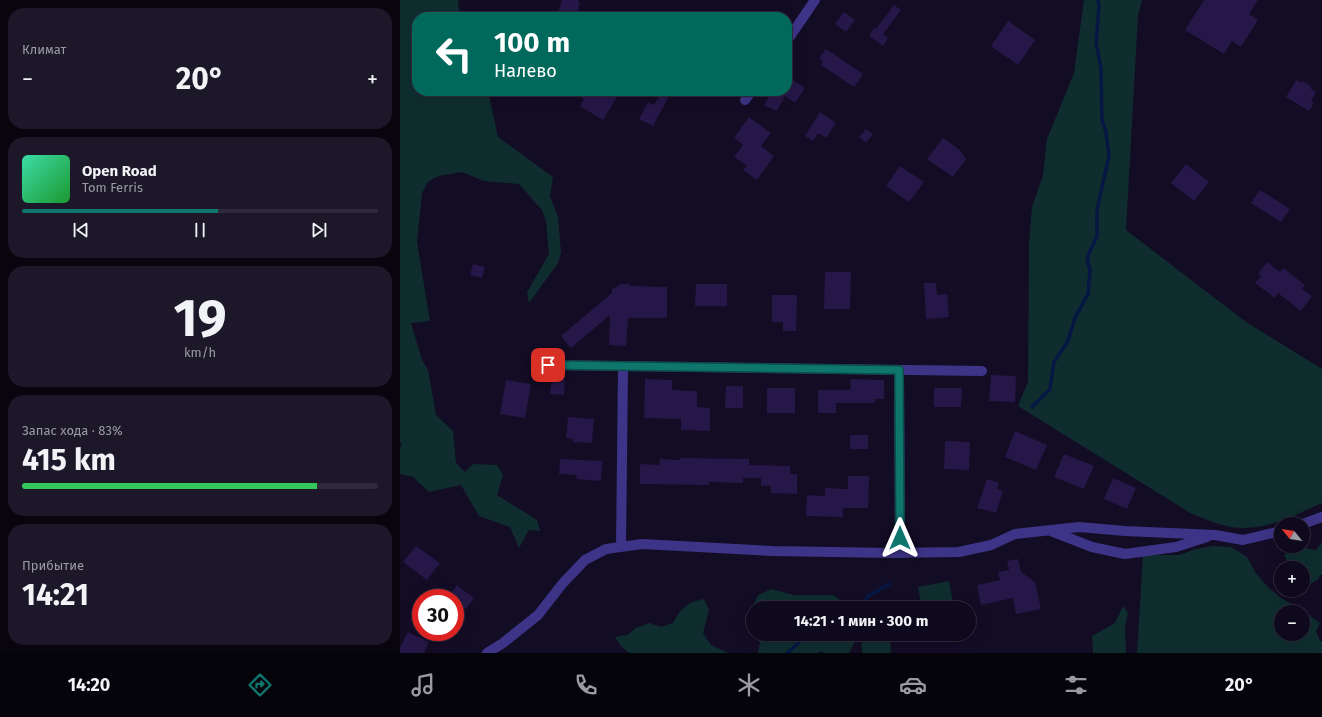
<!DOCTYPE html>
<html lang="ru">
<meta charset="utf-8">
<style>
body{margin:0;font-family:"Fira Sans",sans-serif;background:#1c1729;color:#f1f3f6;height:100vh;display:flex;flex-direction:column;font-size:15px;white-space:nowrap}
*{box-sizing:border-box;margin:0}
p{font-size:13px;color:#9b9aa3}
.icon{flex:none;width:22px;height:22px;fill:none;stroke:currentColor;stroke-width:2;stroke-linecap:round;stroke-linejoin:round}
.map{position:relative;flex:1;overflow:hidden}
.details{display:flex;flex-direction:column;gap:8px;padding:8px;background:#08050f;width:400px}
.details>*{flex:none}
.banner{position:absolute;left:12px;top:12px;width:380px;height:84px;border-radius:16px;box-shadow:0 4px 16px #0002,0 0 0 1px #2e2a3b;background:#00695c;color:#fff;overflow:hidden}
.needle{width:26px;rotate:300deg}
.controls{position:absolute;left:874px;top:517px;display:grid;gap:8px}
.controls a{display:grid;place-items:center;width:36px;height:36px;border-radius:50%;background:#0e091c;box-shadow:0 4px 16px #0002,0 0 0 1px #2e2a3b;font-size:20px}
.speed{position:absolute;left:12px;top:589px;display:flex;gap:8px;font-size:20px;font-weight:700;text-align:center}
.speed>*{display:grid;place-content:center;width:52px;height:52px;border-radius:50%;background:#0e091c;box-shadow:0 4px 16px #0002,0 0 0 1px #2e2a3b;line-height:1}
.speed .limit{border:6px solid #d22;background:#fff;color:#111}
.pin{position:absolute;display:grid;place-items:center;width:34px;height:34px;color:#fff;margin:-17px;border-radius:8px;box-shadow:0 2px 6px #0006}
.me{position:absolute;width:44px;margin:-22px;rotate:0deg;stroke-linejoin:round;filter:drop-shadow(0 0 3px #0008)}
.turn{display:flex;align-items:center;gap:14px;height:84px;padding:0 16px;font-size:18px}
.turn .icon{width:52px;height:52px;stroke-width:2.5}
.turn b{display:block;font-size:28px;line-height:34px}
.big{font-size:30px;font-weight:700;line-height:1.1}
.details .card{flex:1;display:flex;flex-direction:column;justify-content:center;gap:6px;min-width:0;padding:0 14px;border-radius:16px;background:#1c1729}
.details .dial{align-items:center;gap:0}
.dial b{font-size:52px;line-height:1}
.song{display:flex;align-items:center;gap:12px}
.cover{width:48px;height:48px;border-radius:6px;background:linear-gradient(135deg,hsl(160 70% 55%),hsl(130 70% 35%))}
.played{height:4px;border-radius:2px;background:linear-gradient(90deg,#0f766e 55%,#2e2a3b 55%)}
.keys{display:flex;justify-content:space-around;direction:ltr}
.heat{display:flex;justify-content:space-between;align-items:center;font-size:22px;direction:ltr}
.charge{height:6px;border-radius:3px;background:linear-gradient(90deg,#34c759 83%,#2e2a3b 0)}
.trip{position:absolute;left:346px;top:601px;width:230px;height:40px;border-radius:20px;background:#0e091c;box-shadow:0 4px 16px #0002,0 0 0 1px #2e2a3b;font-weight:700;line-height:40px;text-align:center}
.menu{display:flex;height:64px;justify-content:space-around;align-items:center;background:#06040b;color:#9b9aa3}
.menu .icon{width:28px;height:28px}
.menu .active{color:#0f766e}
.menu b{font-size:18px;color:#f1f3f6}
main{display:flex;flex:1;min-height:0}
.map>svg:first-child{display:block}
.green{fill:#0f2d2f;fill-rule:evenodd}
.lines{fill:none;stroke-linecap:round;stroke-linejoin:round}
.stream{stroke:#061744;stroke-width:3.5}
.building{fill:#251747}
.street{stroke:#3e3487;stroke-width:10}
.route-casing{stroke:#0a4d48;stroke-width:10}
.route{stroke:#0f766e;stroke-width:7}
</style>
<main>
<section class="details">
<div class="card"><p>Климат</p>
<div class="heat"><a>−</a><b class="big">20°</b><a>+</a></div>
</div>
<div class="card">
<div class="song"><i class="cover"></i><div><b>Open Road</b><p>Tom Ferris</p></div></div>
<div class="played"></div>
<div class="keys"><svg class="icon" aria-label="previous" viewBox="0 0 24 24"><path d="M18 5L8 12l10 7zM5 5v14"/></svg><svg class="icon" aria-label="pause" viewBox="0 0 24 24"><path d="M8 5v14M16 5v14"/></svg><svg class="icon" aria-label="next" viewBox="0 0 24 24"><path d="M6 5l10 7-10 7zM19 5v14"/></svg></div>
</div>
<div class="card dial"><b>19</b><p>km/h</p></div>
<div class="card"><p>Запас хода · 83%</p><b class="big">415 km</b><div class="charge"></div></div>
<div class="card"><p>Прибытие</p><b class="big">14:21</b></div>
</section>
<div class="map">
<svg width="922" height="653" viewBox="0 0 922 653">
<rect width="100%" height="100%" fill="#130c25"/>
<!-- green -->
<path class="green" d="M0,0H58L59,10L62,17H17V91H88L98,137L153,177L150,196L158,217L161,252L158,263L129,303L127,292L149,254L146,221L142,210L119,184L84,181L62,172L38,176L28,182L22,193L17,242L30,321L11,323L22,360L28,370L36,415L53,431L56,463L65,472L73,464L97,465L103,475L97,495L137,520L140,531L129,530L119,548L110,527L79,516L61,485L29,492L13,477L0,474V449L2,442L0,443Z
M684,0H742L738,16L726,230L846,322L922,369V503C892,516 861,534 827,526C815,524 804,518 792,514L618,406L628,382L629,243L632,207L643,175L647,139L674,73Z
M922,542V575H920L918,580L903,587V568H891L884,555L899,547L916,550Z
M813,546L831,547L847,557L855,572L868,587L881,598L897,607L920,623L916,631L920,641H922V653H737L743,555H779L796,549ZM881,612H903V634H881Z
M549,581L554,608H522L518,587Z
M371,589L394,595H433L443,602V608H354L353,606L358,595Z
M304,599L309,610L303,633L311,645L328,653H229L220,645L215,637L227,635L236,628L249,623L261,627L273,623C282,607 286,603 304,599Z
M723,606L728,613L725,628L726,653H693L692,636L715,623Z
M358,634H450L455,641L449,653H424L420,651L418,653H358L360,643Z
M461,634H490L491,653H462Z"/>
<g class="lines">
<!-- stream -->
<path class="stream" d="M632,407L650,389L654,362L668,341L675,318L688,294L690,270L687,258L697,236V210L709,156L706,132L702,120L701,68L696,43L699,6L698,0
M461,608L468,596L489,584
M387,653L403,639L416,637L418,634"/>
</g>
<!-- building -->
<path class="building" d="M162,0H178V2H180L176,17H157Z
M804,0H858L849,14L858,20L841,47L832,41L824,54L785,30Z
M494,5L501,10L483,34L488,38L483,46L469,36L474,28L476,29Z
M444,12L455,20L446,32L435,24Z
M608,21L635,40L618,65L591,46Z
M426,49L463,74L454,87L421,65L423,61L419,59Z
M387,76L405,88L395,103L385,96L377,111L364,105L372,91H387Z
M896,80L902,83L903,81L911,86L910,88L916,92L911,101L914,103L909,111L886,97Z
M171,91H208L217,97L203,120L180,106L184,99Z
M262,91H272L253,126L239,119L248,102L254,105Z
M420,112L436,123L426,138L418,133L413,141L405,136Z
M349,117L371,133L361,146L374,156L357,180L343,170L347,166L334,157L343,145L334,138Z
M466,129L473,134L466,143L459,137Z
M543,138L560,150L566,159L553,177L527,159Z
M786,164L809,182L794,201L771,183Z
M500,166L524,182L509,202L486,186Z
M860,190L890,209L881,222L851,203Z
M867,262L880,272L883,268L905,285L902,289L912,296L901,311L878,293L875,298L855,283L861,276L858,274Z
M73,264L85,267L82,278L70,275Z
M425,272H451L450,309H424Z
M524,283H536L537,295L547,294L549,317L526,319Z
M221,284H230V286L267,287V318H228L226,346L209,345L210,315L171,348L161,336L212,293V289Z
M296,284H327V306H295Z
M372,295H397L396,331H383V322H372Z
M591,375L616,376L615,402L589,401Z
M152,376H165L164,395L150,394Z
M245,379L272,380V390L297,391V407L310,408V431L281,430V419L244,418Z
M451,379L484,380V399H474L475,403H436V413H418V390H450Z
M106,380L131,384L125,418L100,414Z
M326,386H343V408H325Z
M367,388H395V413H367Z
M534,388H562L561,407H534Z
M168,417L194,419L192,443L173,442V439L166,438Z
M615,431L647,445L636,470L605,457Z
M450,435H468V449H450Z
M545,441L570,442L569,470L544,469Z
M664,454L694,466L684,489L654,477Z
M280,458L349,459V465L390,466V474H397V494L371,493V486H361V478H343V483L309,482V485L240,484V464L259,465L260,459L280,460Z
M160,459L202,461L201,481L176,479L177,475L159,474Z
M448,476H469L468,508H443V517L406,516L407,495L425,496V488L448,489Z
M713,478L736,488L727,509L704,499Z
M587,479L599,483L597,489L603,491L596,513L577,508Z
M16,546L40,563L27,580L3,562Z
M618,559L621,572L635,582L641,609L616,614L613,598L581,605L577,585L600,580L598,572L609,570L607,561Z
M57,585L74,598L66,609L55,601V598H51L49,596Z
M8,632L29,642L24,653H0V648Z"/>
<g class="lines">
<!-- street -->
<path class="street" d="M387,41L415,0
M345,100L352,91
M148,365L582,371
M499,370L500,553
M903,524L922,517
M651,531L692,547L725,554L776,547L807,537
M221,547L223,366
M87,653L103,643L138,615L163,583L185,560L206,549L242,544L373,551L491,553L559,552L591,545L615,534L679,527L725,531L815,535L843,540L881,531"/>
</g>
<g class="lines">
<defs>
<path id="route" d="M148,365L499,370L500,538"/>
</defs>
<!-- route casing -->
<use href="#route" class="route-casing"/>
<!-- route -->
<use href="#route" class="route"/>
</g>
</svg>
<div class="controls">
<a><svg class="needle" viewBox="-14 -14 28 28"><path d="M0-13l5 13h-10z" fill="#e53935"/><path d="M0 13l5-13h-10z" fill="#9b9aa3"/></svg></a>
<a>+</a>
<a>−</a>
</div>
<div class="speed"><div class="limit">30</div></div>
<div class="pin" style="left:148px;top:365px;background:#d93025"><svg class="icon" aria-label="arrive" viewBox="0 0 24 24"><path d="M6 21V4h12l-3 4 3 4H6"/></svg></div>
<svg class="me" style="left:500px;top:538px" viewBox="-20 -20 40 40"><path d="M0-17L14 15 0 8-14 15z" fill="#0f766e" stroke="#fff" stroke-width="4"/></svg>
<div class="trip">14:21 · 1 мин · 300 m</div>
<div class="banner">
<div class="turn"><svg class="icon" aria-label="left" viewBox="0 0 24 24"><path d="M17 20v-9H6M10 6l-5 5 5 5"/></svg><div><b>100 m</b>Налево</div></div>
</div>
</div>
</main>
<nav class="menu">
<b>14:20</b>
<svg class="icon active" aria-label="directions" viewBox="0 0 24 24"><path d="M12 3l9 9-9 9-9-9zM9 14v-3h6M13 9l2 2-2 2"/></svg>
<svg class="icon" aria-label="music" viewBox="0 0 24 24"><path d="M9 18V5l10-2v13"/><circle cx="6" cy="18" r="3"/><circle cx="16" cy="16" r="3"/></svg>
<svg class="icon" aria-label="phone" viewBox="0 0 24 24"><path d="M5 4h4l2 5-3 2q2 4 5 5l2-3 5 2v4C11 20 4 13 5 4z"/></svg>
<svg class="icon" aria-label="climate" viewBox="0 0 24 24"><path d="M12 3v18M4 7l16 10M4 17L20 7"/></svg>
<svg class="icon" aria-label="car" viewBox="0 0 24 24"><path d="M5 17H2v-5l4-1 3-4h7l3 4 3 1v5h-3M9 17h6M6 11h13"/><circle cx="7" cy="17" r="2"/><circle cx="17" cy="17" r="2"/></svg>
<svg class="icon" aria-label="filters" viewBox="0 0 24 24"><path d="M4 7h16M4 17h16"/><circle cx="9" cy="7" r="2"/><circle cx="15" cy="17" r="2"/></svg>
<b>20°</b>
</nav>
